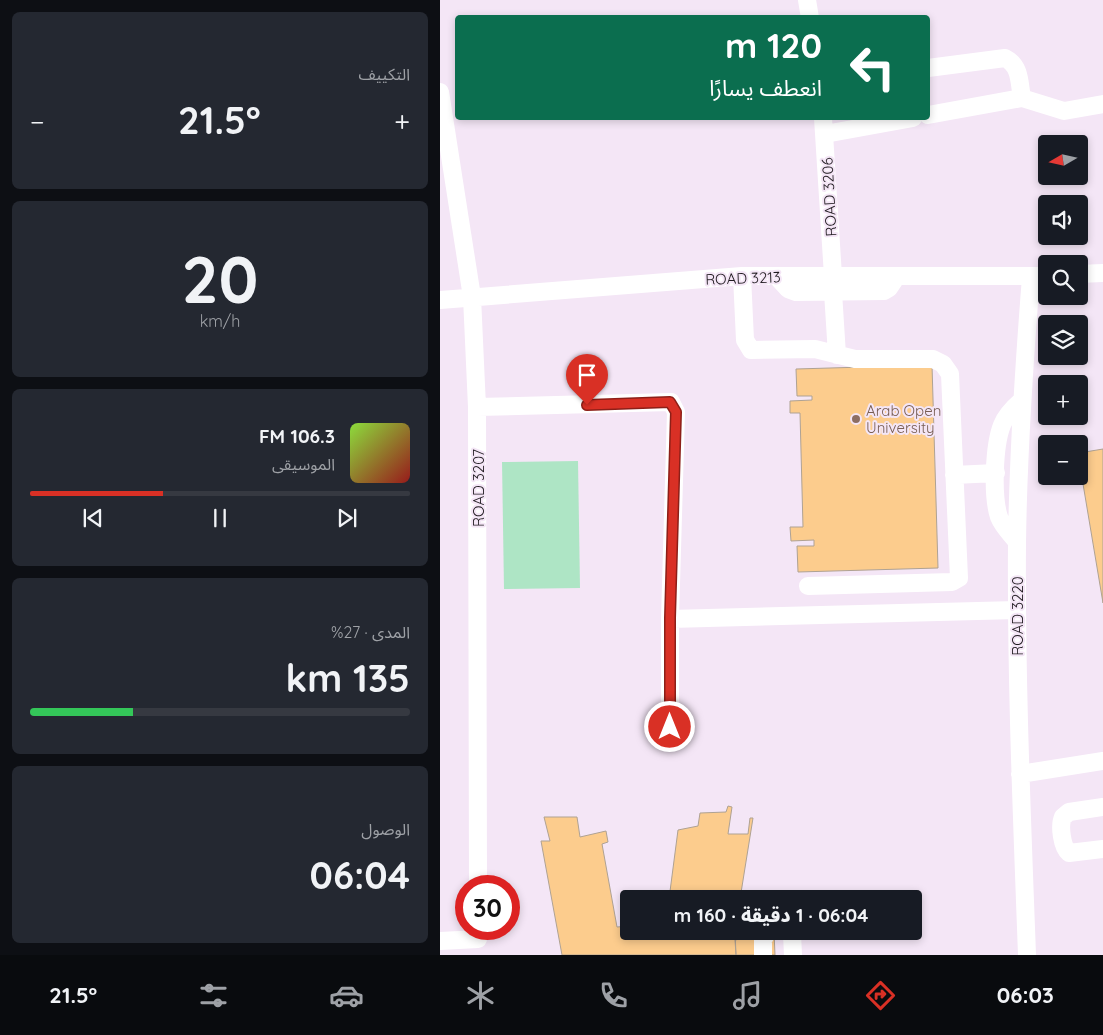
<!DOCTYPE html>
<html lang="ar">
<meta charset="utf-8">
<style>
body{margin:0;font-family:Quicksand,"Noto Sans Arabic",sans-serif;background:#242831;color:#f1f3f6;direction:rtl;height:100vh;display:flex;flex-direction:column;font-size:19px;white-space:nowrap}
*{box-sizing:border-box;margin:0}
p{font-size:16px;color:#9ea1a6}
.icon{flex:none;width:28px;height:28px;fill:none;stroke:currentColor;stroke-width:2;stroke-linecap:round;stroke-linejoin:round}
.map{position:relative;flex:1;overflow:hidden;direction:ltr}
.details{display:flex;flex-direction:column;gap:12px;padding:12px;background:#0d0f14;width:440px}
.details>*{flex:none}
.hud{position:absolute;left:15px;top:15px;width:475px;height:105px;border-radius:5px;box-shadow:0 2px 8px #0003;direction:rtl;background:#0b6e4f;color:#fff;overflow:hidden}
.needle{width:32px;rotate:261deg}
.controls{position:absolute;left:598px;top:135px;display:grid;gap:10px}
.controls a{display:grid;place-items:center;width:50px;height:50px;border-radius:5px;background:#171b24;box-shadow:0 2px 8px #0003;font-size:25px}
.speed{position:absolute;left:15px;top:875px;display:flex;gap:10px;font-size:25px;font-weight:700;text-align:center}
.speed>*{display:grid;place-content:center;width:65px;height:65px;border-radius:50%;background:#171b24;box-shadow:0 2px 8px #0003;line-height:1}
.speed .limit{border:8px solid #d22;background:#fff;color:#111}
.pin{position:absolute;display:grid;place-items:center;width:42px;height:42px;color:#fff;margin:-51px -21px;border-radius:50% 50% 50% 0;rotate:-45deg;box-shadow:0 0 5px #0007}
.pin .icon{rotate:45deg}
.me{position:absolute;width:55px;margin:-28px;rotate:0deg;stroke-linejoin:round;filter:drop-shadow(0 0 4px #0008)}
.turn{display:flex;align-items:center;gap:18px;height:105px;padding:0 25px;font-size:22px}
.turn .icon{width:65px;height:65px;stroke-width:2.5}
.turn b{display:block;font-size:35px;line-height:42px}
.big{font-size:38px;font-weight:800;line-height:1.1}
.details .card{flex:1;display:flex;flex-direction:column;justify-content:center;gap:8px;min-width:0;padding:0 18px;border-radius:8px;background:#242831}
.details .dial{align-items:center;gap:0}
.dial b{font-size:65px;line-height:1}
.song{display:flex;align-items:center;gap:15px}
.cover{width:60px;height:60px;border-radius:8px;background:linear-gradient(135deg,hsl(90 70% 55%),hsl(0 70% 35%))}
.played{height:5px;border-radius:2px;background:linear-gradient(90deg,#d93025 35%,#363941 35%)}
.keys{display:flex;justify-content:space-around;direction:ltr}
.heat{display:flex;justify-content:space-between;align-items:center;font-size:28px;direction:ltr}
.charge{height:8px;border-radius:4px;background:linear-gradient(90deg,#34c759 27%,#363941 0)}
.trip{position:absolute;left:180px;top:890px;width:302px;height:50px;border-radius:5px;background:#171b24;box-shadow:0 2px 8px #0003;font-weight:800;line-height:50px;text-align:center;direction:rtl}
.tab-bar{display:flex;height:80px;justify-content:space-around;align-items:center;background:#090b0e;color:#9ea1a6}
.tab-bar .icon{width:35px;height:35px}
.tab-bar .on{color:#d93025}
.tab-bar b{font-size:22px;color:#f1f3f6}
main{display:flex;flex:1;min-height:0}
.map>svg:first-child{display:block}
.green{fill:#aee5c5}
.building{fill:#fccc8d;stroke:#afa293}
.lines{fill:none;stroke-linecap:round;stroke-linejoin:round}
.minor{stroke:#fff;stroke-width:18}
.route-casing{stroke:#8d1f18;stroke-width:12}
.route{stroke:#d93025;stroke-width:9}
.education-dot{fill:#8d6e63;stroke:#f4e6f6;stroke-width:2}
.labels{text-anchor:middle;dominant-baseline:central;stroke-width:4;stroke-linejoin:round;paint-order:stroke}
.street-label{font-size:15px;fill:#1f1a1f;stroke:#f4e6f6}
.education-label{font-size:15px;fill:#785e54;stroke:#f4e6f6;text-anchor:start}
</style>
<main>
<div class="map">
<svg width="663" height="955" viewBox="0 0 663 955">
<rect width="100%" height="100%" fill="#f4e6f6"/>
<!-- green -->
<path class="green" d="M138,461L140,588L64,589L62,462Z"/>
<!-- building -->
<path class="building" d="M492,365L498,568L358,572L357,546H374V540L351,541L350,527H363L360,413H350V401L372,400V396H357L356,369Z
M663,449V603L639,460V453Z
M288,806L292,807L288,834H308L310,818H313L300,899H229L238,830L258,826L260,813L286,812Z
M104,817H137L140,837L166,831L168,842L162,844L177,927L189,926V931H295L296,955H122L101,841H110Z
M334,932L335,955H296L295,940Z"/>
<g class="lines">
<!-- minor -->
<path class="minor" d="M367,0L370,18
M488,68L565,58C581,66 579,83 582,98
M0,92L32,297L37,407L38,886
M488,115L582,98L624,111L663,104
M383,118L393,276
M385,134L473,118
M639,274L663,273
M302,276L305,340L311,350L375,349L415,359H493L503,364L510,374L519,578L512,582L368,586
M336,276L348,289L356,292L444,291L449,288L457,276
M393,292L397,355
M0,300L302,276H606
M37,407L231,402L236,412L230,619V727
M514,475L556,473
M577,542C571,534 563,527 559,517C552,496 554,445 562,425C566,415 574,407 581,401
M230,619L577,610
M580,774L663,761
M663,807L629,812L623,817C619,826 622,847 629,853L663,849
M350,931L352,934L353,955
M0,941L38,939
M323,955V940L328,931
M587,955C582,818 576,681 577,544C578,455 584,366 591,277"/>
</g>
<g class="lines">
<defs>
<path id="route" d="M147,405L230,402L236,412L230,618V727"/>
</defs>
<!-- route casing -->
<use href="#route" class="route-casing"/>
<!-- route -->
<use href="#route" class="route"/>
</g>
<!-- markers -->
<circle class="education-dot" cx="416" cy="419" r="5"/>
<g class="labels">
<!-- street labels -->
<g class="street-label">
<text transform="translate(389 197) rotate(-93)">ROAD 3206</text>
<text transform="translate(303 278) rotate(-2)">ROAD 3213</text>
<text transform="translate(38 488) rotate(-90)">ROAD 3207</text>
<text transform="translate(577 616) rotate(-90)">ROAD 3220</text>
</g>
<!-- education labels -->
<g class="education-label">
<text x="426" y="410">Arab Open<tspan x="426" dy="17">University</tspan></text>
</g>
</g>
</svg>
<div class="controls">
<a><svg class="needle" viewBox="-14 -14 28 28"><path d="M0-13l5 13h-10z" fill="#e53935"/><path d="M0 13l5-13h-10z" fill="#9ea1a6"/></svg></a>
<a><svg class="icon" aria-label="sound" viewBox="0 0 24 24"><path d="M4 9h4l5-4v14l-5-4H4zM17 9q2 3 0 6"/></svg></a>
<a><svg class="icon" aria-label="search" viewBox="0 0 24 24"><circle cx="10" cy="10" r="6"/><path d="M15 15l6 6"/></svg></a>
<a><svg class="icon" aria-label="layers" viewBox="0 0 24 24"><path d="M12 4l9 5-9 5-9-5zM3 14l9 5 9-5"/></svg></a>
<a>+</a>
<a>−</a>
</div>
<div class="speed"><div class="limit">30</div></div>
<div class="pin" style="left:147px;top:405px;background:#d93025"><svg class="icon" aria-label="arrive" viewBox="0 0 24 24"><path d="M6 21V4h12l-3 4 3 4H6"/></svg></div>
<svg class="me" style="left:230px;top:727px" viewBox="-20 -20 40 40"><circle r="17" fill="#d93025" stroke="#fff" stroke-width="3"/><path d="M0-11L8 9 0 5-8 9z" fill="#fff"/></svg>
<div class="trip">06:04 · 1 دقيقة · 160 m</div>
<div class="hud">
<div class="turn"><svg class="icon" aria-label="left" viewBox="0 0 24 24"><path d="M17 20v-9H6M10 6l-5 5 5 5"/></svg><div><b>120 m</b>انعطف يسارًا</div></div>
</div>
</div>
<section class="details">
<div class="card"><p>التكييف</p>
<div class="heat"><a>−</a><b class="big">21.5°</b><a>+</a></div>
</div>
<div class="card dial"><b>20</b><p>km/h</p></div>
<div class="card">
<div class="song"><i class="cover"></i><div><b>106.3 FM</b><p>الموسيقى</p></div></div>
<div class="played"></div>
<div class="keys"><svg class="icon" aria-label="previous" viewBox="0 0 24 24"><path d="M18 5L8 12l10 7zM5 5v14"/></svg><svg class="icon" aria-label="pause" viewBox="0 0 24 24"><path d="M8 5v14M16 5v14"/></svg><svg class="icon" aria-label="next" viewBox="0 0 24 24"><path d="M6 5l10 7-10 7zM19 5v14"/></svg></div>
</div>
<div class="card"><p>المدى · 27%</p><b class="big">135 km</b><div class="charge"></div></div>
<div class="card"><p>الوصول</p><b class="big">06:04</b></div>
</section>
</main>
<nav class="tab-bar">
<b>06:03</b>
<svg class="icon on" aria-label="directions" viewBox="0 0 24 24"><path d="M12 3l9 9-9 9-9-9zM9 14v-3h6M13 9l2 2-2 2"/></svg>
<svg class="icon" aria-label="music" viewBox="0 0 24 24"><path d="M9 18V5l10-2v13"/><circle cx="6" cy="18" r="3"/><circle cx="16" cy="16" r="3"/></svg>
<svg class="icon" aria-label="phone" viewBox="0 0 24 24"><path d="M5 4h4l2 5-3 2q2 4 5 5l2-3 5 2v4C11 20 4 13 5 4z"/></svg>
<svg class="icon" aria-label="climate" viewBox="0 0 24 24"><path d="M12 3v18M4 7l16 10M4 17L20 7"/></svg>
<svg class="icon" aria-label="car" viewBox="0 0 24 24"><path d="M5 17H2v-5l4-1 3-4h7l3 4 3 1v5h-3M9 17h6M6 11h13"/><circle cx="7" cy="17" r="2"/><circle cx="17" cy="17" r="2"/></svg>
<svg class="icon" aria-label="filters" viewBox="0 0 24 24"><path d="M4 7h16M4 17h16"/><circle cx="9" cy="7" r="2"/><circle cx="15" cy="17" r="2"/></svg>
<b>21.5°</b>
</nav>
